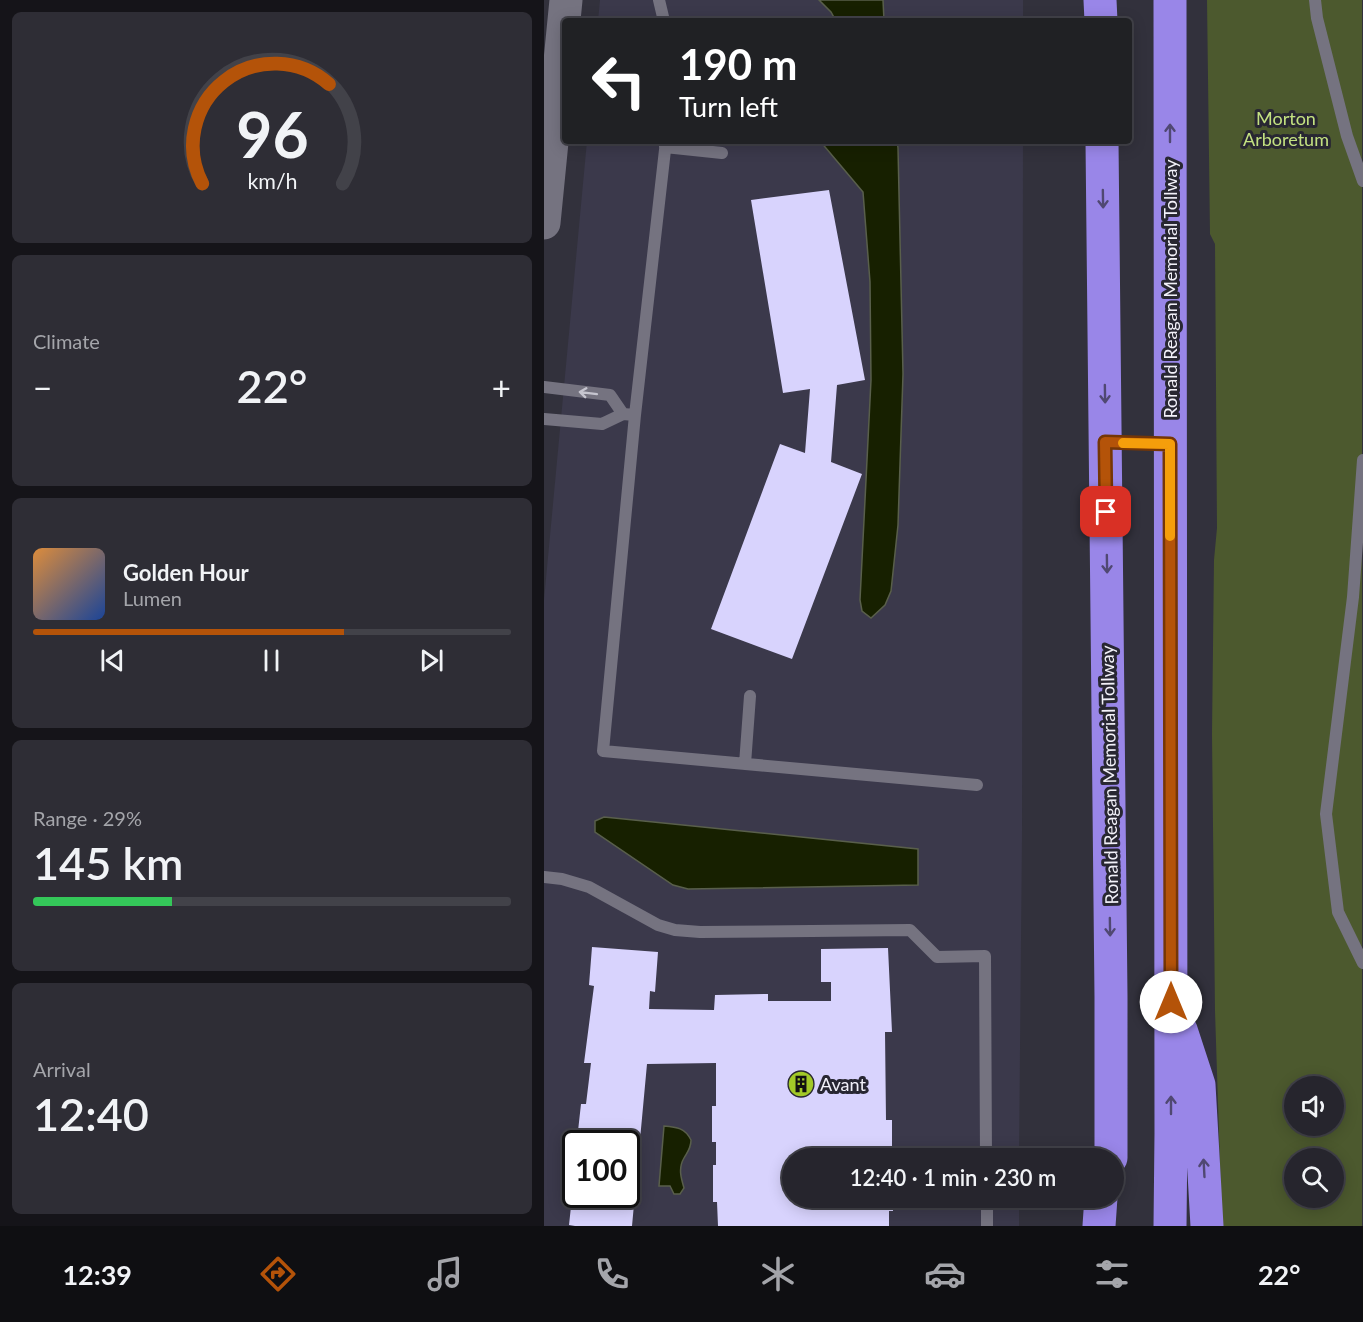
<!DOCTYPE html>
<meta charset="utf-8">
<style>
body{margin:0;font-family:Lato,sans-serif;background:#2e2d35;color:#f1f3f6;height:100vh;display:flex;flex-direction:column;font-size:22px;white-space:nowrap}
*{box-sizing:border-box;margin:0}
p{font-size:20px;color:#a4a5aa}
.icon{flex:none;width:33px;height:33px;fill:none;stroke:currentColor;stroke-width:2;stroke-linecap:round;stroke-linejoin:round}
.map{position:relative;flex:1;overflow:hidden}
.drawer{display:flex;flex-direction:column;gap:12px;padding:12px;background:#151419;width:544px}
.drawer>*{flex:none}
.banner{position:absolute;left:18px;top:18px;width:570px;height:126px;border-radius:6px;box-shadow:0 3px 15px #0003,0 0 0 2px #424249;background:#202124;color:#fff;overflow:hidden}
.controls{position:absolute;left:740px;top:1076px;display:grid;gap:12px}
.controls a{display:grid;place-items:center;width:60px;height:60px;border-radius:50%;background:#26252d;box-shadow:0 3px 15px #0003,0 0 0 2px #424249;font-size:30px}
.speed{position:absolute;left:18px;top:1130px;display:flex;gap:12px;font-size:30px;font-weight:700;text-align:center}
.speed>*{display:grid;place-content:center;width:78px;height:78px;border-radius:50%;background:#26252d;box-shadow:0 3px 15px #0003,0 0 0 2px #424249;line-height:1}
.speed .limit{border:3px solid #111;border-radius:9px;background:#fff;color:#111}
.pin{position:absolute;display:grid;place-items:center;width:51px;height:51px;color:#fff;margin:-26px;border-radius:12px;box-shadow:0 3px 9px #0006}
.me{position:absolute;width:66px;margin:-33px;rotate:0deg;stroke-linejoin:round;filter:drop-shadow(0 0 4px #0008)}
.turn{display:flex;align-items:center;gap:21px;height:126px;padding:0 18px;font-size:27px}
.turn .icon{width:78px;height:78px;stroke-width:2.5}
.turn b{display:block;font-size:42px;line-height:51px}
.big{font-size:45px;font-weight:600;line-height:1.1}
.drawer .tile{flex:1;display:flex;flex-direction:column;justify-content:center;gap:9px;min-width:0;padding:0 21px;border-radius:9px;background:#2e2d35}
.drawer .dial{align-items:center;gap:0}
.dial svg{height:156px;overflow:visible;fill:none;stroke:#424249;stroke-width:7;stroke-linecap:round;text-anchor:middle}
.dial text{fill:#f1f3f6;stroke:none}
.song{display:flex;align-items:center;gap:18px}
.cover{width:72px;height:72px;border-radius:9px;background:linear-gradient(135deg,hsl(30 70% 55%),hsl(220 70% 35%))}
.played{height:6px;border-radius:3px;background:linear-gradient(90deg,#b45309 65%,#424249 65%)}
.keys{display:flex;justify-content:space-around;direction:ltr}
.heat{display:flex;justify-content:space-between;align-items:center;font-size:33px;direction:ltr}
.charge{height:9px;border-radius:4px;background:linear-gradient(90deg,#34c759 29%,#424249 0)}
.trip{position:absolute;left:238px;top:1148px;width:342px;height:60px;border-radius:30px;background:#26252d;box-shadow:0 3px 15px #0003,0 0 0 2px #424249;font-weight:600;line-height:60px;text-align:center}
.dock{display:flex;height:96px;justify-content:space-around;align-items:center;background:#0f0f12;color:#a4a5aa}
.dock .icon{width:42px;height:42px}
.dock .on{color:#b45309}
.dock b{font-size:27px;color:#f1f3f6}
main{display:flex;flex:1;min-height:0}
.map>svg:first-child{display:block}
.built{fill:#3b394b;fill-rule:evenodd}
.green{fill:#4c592e;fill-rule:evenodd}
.water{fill:#172000;stroke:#595f4b;stroke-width:1.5}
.building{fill:#d8d3fd}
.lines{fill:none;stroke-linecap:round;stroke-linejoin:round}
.lane{stroke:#757380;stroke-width:12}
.secondary{stroke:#757380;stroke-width:33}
.highway{stroke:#9986e8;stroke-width:33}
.oneway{stroke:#504872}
.oneway2{stroke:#c6c5cf}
.route-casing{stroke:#753606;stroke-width:15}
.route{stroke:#b45309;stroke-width:10}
.slow{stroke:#f59e0b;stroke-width:10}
.labels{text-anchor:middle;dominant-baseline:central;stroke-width:6;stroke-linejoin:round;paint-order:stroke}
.park-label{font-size:18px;fill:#c3e181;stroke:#282732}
.street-label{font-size:18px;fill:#f2f1f9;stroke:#282732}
.poi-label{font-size:18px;fill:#f2f1f9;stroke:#282732;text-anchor:start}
</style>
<main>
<section class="drawer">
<div class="tile dial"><svg viewBox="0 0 100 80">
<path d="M14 69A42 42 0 1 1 86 69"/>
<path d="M14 69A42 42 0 0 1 79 18" stroke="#b45309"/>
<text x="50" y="56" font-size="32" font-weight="700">96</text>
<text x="50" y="72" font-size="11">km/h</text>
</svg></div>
<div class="tile"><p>Climate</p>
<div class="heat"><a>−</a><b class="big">22°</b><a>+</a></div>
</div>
<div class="tile">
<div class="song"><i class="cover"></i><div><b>Golden Hour</b><p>Lumen</p></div></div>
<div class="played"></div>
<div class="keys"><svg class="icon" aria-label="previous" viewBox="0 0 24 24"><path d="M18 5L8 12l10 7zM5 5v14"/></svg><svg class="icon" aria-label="pause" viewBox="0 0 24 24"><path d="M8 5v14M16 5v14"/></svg><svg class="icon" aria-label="next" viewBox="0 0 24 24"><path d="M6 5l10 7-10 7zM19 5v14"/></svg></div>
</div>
<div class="tile"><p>Range · 29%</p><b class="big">145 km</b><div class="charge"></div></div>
<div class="tile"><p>Arrival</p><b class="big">12:40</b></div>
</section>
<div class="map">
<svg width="819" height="1226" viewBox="0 0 819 1226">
<rect width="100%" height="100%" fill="#32313c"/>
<!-- built -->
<path class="built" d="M56,0H479V21H54Z
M43,141H479L478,833L475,1158H249V1197H475V1226H0V600ZM32,1143H82V1194H32Z"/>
<!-- green -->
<path class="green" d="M663,0H818V1226H678L671,1011L668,734L670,560L673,528L671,244L666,234ZM750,1086H789V1125H750ZM750,1158H789V1197H750Z"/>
<!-- water -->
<path class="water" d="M275,0H339L340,21H292L287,12Z
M276,141H353L354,148L359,374L354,525L347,591L341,605L327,618L318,611L316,600L327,380L326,282L319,192Z
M60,817L374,849V885L144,889L129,885L51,832V821Z
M120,1126C133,1127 141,1128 147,1140C147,1148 144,1151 140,1158C134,1168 137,1178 140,1188L136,1194H130L126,1186H115Z"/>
<!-- building -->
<path class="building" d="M285,190L321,380L293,385L287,462L318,474L248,659L167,629L236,444L261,453L266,389L239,393L207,200Z
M48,947L114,952L111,992L106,991L105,1009L170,1010L171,995L224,994V1001H287V982H277V949L344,948L348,1032H341L342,1120H348V1157L249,1158V1197H349V1211H345V1226H174L173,1202H169V1165H172V1142H168V1106H172V1063L103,1064L88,1226H31L25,1225L29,1188H32V1194H82V1143H39V1141L33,1140L37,1104H42L47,1063H40L50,986L45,985Z"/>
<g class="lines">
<!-- lane -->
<path class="lane" d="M115,0L120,21
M771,0L773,18L803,136L819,181
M121,147L178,153
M0,387L66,395L79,414
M91,415L122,141
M0,419L58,424L79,414L91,415L59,751L433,785
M561,442L625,444
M819,460L809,597L782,814L794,912L819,963
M201,764L206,696
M0,877L18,879L45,887L114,925L131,930L156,932L366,930L393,957L441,956L442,1158
M443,1197V1226"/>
<!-- secondary -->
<path class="secondary" d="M0,223L22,0"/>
<!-- highway -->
<path class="highway" d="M556,0L557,21
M626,0L627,1133L626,1226
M558,141L567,997V1158
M637,1030L655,1085L663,1226
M555,1226L557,1197"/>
</g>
<!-- one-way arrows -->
<defs><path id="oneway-shaft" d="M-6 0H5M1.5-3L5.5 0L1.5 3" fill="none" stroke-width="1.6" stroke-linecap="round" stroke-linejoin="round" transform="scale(1.5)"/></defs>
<g class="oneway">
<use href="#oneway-shaft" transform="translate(626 133) rotate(-90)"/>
<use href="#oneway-shaft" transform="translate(559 199) rotate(89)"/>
<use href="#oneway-shaft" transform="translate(561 394) rotate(89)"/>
<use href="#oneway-shaft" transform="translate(563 564) rotate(89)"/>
<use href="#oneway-shaft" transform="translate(566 927) rotate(89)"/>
<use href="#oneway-shaft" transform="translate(627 1105) rotate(-90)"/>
<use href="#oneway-shaft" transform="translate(660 1168) rotate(-93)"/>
</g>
<use class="oneway2" href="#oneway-shaft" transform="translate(44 393) rotate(-173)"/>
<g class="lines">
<defs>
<path id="route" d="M562,512L561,442L626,444L627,1002"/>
</defs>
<!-- route casing -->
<use href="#route" class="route-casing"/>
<!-- route -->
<use href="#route" class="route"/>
<!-- slow -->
<path class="slow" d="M579,443L626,444V536"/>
</g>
<!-- icons -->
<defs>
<symbol id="building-disc" viewBox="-11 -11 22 22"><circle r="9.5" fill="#a2c928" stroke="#282732"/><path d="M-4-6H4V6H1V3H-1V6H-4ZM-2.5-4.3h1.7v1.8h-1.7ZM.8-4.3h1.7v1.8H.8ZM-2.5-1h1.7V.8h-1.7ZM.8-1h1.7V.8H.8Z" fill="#111"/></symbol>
</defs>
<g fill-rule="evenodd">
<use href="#building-disc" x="242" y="1069" width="30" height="30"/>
</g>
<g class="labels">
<!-- park labels -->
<g class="park-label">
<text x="742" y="118">Morton<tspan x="742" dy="21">Arboretum</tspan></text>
</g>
<!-- street labels -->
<g class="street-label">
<text transform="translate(626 289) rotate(-90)">Ronald Reagan Memorial Tollway</text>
<text transform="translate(565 775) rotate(-91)">Ronald Reagan Memorial Tollway</text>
</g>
<!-- poi labels -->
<g class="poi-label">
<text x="276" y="1084">Avant</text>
</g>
</g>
</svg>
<div class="controls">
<a><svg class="icon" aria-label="sound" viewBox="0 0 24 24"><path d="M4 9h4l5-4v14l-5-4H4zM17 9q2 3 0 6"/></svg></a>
<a><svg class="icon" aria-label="search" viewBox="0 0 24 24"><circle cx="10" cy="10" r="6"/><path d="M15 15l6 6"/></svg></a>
</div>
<div class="speed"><div class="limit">100</div></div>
<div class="pin" style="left:562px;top:512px;background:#d93025"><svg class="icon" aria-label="arrive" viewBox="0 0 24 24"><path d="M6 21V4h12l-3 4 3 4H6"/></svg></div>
<svg class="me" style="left:627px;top:1002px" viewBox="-20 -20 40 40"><circle r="19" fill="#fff"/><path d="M0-13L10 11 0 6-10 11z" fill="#b45309"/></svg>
<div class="trip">12:40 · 1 min · 230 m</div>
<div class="banner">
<div class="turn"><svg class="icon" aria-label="left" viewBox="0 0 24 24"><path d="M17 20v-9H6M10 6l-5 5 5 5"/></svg><div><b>190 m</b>Turn left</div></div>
</div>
</div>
</main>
<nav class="dock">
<b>12:39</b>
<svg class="icon on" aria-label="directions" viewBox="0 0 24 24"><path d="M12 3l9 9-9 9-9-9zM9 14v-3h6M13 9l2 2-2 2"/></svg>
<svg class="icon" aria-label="music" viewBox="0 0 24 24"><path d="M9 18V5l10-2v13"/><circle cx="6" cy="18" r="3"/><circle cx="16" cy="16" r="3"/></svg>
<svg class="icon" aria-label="phone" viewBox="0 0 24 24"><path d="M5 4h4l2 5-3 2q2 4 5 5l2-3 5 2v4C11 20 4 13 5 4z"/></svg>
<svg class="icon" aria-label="climate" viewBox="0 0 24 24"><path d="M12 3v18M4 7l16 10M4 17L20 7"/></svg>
<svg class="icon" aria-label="car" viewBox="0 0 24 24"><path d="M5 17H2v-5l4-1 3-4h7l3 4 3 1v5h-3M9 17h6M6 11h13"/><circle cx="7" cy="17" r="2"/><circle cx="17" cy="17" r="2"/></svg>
<svg class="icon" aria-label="filters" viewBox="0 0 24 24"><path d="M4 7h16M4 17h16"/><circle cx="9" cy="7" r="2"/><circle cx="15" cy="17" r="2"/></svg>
<b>22°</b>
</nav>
